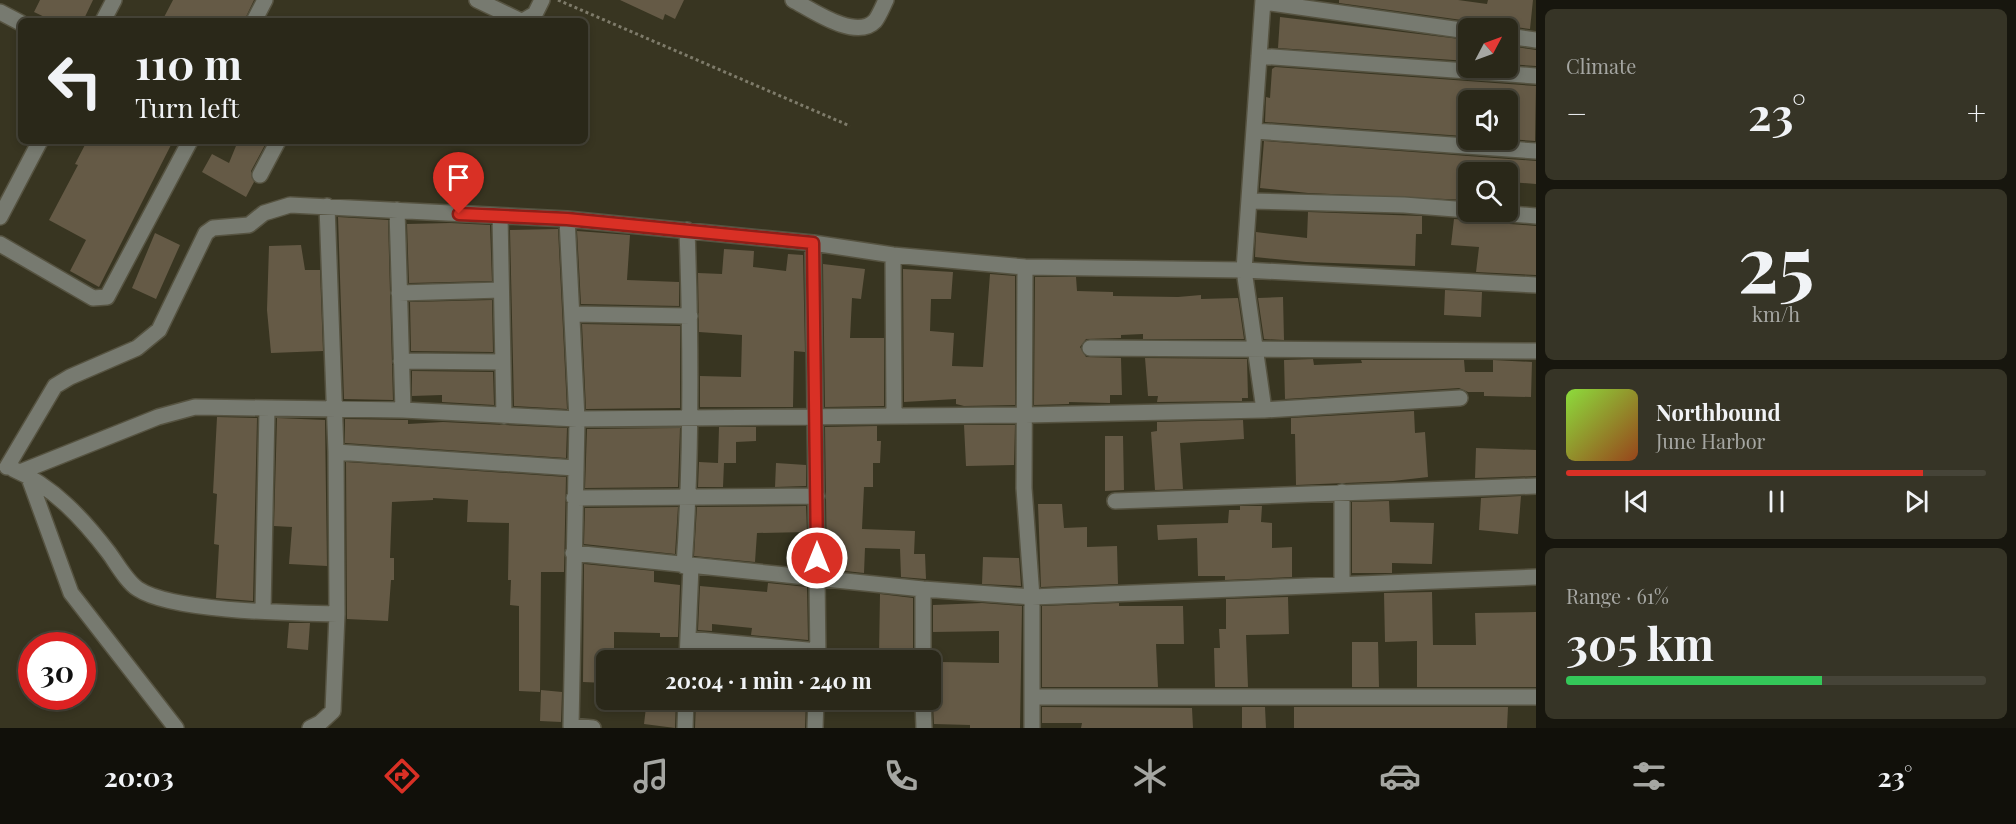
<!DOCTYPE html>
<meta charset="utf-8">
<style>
body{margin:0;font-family:"Playfair Display",serif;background:#363426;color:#f1f3f6;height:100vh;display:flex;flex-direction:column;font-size:22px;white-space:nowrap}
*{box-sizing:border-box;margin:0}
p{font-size:20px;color:#a5a6a2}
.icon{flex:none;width:33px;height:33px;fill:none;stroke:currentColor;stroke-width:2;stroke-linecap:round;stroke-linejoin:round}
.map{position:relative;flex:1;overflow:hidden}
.drawer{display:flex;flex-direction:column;gap:9px;padding:9px;background:#17160e;width:480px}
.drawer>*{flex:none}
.hud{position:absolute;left:18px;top:18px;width:570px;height:126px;border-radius:9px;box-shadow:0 3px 9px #0003,0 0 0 2px #464438;background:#2a2819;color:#f1f3f6;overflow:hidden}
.needle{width:39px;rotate:49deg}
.fabs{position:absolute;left:1458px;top:18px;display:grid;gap:12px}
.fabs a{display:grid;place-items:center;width:60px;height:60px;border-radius:9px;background:#2a2819;box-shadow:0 3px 9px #0003,0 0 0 2px #464438;font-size:30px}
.speed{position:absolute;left:18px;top:632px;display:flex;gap:12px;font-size:30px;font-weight:700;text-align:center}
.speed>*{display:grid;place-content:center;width:78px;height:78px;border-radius:50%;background:#2a2819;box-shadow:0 3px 9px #0003,0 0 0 2px #464438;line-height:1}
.speed .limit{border:9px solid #d22;background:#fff;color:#111}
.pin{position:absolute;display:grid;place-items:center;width:51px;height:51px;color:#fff;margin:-62px -26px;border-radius:50% 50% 50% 0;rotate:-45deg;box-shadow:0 0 6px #0007}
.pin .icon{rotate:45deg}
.me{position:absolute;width:66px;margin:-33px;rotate:0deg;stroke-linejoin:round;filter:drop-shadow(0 0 4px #0008)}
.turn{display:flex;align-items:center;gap:21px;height:126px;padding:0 18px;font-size:27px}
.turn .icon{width:78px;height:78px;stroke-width:2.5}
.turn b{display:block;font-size:42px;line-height:51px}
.big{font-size:45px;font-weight:700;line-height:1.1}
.drawer .tile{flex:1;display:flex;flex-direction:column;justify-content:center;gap:9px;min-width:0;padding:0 21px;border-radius:9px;background:#363426}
.drawer .dial{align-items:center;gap:0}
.dial b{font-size:78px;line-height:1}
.song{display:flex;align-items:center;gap:18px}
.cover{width:72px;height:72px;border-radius:9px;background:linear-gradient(135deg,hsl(90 70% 55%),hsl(20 70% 35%))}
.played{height:6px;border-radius:3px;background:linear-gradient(90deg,#d93025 85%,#464438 85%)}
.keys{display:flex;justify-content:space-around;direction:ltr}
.heat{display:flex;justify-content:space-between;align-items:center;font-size:33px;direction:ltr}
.charge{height:9px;border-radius:4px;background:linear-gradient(90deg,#34c759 61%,#464438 0)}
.trip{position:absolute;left:596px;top:650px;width:345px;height:60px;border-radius:9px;background:#2a2819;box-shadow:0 3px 9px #0003,0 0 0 2px #464438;font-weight:700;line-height:60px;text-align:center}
.menu{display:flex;height:96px;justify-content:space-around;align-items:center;background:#11100a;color:#a5a6a2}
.menu .icon{width:42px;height:42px}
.menu .current{color:#d93025}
.menu b{font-size:27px;color:#f1f3f6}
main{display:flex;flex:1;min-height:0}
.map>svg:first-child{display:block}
.building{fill:#655a46}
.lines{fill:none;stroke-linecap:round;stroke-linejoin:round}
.minor-casing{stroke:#565341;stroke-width:18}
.path{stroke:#7e7b6a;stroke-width:3;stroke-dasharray:3 3;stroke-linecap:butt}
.minor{stroke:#777a70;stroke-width:15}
.route-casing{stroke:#8d1f18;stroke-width:15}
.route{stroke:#d93025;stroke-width:10}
</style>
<main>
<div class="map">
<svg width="1536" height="728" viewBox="0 0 1536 728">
<rect width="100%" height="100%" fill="#383521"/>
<!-- building -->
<path class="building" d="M40,0H93L83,21H53L34,12Z
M173,0H254L244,21H162Z
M620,0H684L675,19L665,14L663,20Z
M1339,0H1458L1487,4L1488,0H1533L1530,29L1509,26L1477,28L1469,21L1339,3Z
M1280,17L1468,40V61L1278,48Z
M1510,46L1536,50V66L1508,64Z
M1275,67L1536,86L1535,141L1508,139V100H1468V109H1464L1463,136L1265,122L1266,97L1270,98L1272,69Z
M87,141H173L99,287L70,271L86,240L49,220L78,165L75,164Z
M238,141H267L251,171L254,182L246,197L202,172L212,154L229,163Z
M1264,141L1536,161V184L1510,182V172H1468V200L1308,193L1260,188Z
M1308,212L1422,216V234H1416L1415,266L1306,262L1255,257L1256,232L1307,238Z
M1475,216L1485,222L1536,226V275L1476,272L1479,247L1451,245L1454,219L1468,220Z
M338,217L388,220L393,400L344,399Z
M450,223L490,225L492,281L409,283L407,224Z
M558,229L567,409L514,406L510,230Z
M577,231L630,235L627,280L679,282V306L581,304Z
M155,233L180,245L156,299L132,288Z
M301,245L305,270H320L323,351L271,353L267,310L269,246Z
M724,249L754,251L753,267L786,271L788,254L803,255L805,352L794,351L793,407H700V376L741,377L742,335L699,332L698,273L722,274Z
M823,264L865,269L861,299L852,298L850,338H884V406L825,407Z
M903,269L953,272L951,299H931L930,331L954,333L952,366L983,367L990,274L1015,276V405L964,406L956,404V399L904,402Z
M1035,277H1076L1077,291L1113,292V296L1178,297L1201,295V299L1238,298L1244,339H1143V334L1121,335V338L1086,339L1080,347L1086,357L1121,358L1122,395H1110V403L1069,402V404L1034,405Z
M1445,290L1482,292L1481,317L1444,315Z
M1283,297L1284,340L1264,339L1258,298Z
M492,300L493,352L411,351L410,302Z
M582,324L680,326V408L586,409Z
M1145,358L1247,359L1248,398H1242V401L1157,402L1158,396H1148Z
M1313,359L1314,365L1362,363L1361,360H1464L1465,372H1493V360L1532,362L1531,397L1484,396V392H1468L1459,388L1285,399L1284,360Z
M412,371L493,372L494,405L442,402V395L412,396Z
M1414,411L1415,433L1425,432L1428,477L1393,481L1296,485L1295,434H1291V418Z
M217,417L257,418L253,601L216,598L219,545L214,544L217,494L213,493Z
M277,418L325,420L327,566L289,564L292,527L274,526Z
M345,419L408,420V424L443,422L567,428L566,458L345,443Z
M1243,420L1244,439L1180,443L1183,489L1155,490L1151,432L1157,431V422Z
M964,425H1015L1014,465L966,466Z
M877,426V441H881L880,463H873V487H864L862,529L915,531L914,554H925L926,579L901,577L900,549L865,548L864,573L827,569L825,427Z
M719,427H756V441L736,442V463H724L723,487H698L699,462L718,463Z
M680,428L678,487L585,488L587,429Z
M1105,436H1123L1124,490L1105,491Z
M1476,448L1536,450V476L1475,478Z
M346,462L566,477L564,572H541L540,692L519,691V606L510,605L511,580H508L509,523L467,522L468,500L433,498V500L392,502L390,558H394V580H391L388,621L347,619Z
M776,463L806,465V486L775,487Z
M1521,496L1518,534L1479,530L1481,498Z
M1389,501L1390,522L1434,523L1432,564L1392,563V573H1352V502Z
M1038,504H1062L1064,528L1087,527V547L1117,546L1118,584L1041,587Z
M806,506L807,532L757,533L755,562L694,556L697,507Z
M1240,506H1262L1261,522L1272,523V548L1292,547V577L1225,580V576H1198L1197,538L1158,540L1157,525L1228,523L1229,510H1240Z
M678,507L675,554L584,544L585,508Z
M983,557L1019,558L1021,586L982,584Z
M584,564L654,571V582L680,585L678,637H660V633L614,632V660H606V683L583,682Z
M768,583L807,587L808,640L751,635L752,628L712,624V631L698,630L700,586L767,592Z
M1432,592L1433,645H1476L1475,613L1536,612V687H1417V641L1385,642L1384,593Z
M880,594L913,598V660H882L883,656H879Z
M1288,597L1289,634L1246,635L1248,687H1215L1214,648H1220L1219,629H1226V599Z
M982,603L1022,606L1020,728H970V725L934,724L933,704H940L941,662L999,663V631L933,632V605Z
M1119,603V606H1183L1184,644H1156L1158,687H1042V606Z
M289,623H310L308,650L287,648Z
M1352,642H1378L1379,687H1352Z
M697,650L711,651V660H697Z
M541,690L562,692L561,722L540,721Z
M647,699H676L675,728L644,724Z
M696,699H806L805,728H695Z
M1042,707L1192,708L1193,728H1081L1082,723H1042Z
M1242,707H1265L1266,728H1242Z
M1294,707H1508L1507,728H1294Z"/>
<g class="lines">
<defs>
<path id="minor" d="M477,0L521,21
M793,0C812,10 856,41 875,21C879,16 883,6 886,0
M1263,0L1244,270L1264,410
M1263,2L1468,31
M0,12L21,23
M103,21L114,0
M254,21L265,0
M523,21L535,14L542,0
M1508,36L1536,40
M1259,56L1536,76
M1254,131L1536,151
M260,175L278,141
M1249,201L1404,205L1468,210
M397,210L403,410
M1486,212L1536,216
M500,216L504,416
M0,217L40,141
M567,219L577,419L571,726L593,728
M813,243L818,660
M0,244L93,298L107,297L190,141
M893,255L894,415
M1025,267L1024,488L1032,597V728
M399,293L501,290
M572,314L690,316
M1090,348L1536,351
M401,361L503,362
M336,452L575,468
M7,467L55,386L70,377L137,348L159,330L206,233L213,228L249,225L264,213L290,205L567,219L813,243L893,255L1025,267L1244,270L1536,285
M13,469C53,486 84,520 109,553C117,564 127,582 138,589C173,612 293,613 337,614L336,452L327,206
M20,472L158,417L195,407L403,410L577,419L1025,415L1264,410L1460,398
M29,478L71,593L176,728
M1342,492V584
M574,498L817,496
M1115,501L1536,486
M573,553L923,589L1032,597L1536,577
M684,566C692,454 691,342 687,230
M923,589V660
M263,611L267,408
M688,639L818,651
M687,660L691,566
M1032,697H1536
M923,699L924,728
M310,728L320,723L333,711L337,614
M685,728L686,699
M815,728L816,699"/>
</defs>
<!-- minor casing -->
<use href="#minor" class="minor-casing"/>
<!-- path -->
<path class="path" d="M558,0L850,126"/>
<!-- minor -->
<use href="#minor" class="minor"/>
</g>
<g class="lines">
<defs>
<path id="route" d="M459,214L567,219L813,243L817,558"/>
</defs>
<!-- route casing -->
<use href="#route" class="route-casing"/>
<!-- route -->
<use href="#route" class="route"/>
</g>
</svg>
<div class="fabs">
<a><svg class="needle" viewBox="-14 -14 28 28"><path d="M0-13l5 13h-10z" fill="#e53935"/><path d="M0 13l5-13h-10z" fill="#a5a6a2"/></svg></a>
<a><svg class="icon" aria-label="sound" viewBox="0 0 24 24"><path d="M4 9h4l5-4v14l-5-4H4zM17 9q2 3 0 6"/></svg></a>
<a><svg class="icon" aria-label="search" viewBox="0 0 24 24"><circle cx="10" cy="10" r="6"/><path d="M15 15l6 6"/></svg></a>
</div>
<div class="speed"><div class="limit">30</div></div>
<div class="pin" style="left:459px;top:214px;background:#d93025"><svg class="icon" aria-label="arrive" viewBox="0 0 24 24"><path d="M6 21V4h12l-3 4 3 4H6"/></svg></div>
<svg class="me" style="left:817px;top:558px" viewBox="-20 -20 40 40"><circle r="17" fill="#d93025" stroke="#fff" stroke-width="3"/><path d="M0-11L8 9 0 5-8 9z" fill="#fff"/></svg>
<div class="trip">20:04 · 1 min · 240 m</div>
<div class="hud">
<div class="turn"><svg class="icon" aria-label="left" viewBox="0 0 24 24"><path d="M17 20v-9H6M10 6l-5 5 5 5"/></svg><div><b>110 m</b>Turn left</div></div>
</div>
</div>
<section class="drawer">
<div class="tile"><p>Climate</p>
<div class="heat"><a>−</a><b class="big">23°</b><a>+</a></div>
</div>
<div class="tile dial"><b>25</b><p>km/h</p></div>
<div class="tile">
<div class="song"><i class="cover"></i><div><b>Northbound</b><p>June Harbor</p></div></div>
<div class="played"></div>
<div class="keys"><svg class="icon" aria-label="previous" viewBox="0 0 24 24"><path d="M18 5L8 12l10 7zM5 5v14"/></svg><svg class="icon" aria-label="pause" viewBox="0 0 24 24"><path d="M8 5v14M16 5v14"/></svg><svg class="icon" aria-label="next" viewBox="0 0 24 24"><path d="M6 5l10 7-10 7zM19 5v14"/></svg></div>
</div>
<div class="tile"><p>Range · 61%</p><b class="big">305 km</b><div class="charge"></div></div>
</section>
</main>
<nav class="menu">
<b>20:03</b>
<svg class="icon current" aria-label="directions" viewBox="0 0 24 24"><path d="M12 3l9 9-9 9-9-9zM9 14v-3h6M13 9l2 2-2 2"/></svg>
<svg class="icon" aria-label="music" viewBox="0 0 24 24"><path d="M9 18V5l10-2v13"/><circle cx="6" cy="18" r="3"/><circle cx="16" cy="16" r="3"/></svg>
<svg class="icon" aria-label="phone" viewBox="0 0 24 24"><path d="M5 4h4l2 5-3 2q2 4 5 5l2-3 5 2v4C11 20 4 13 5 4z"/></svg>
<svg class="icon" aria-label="climate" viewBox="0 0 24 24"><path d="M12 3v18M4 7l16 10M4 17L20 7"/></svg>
<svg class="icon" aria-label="car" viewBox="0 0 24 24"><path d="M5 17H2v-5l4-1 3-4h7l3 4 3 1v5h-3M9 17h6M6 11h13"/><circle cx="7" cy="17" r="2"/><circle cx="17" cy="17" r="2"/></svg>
<svg class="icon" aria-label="filters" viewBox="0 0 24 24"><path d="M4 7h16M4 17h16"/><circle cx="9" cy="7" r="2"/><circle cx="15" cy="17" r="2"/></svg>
<b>23°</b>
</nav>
